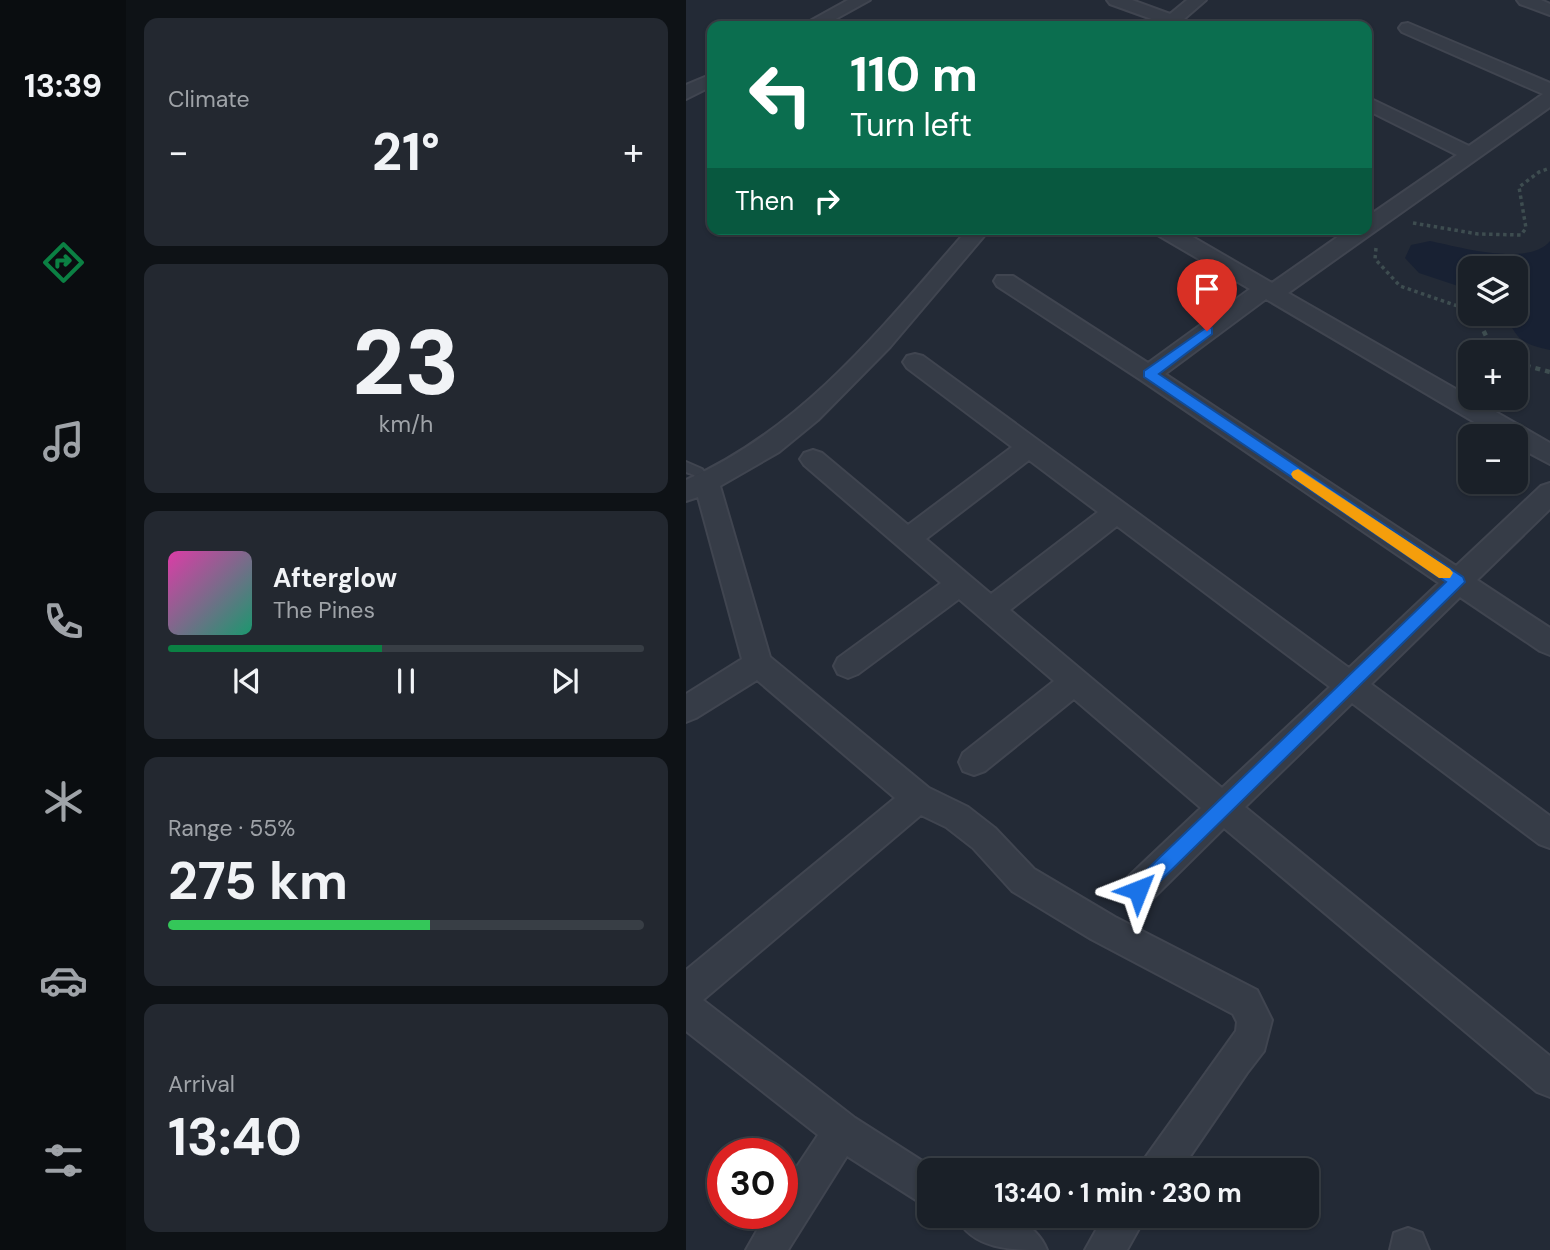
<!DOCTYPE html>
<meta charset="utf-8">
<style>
body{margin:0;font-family:"DM Sans",sans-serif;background:#232830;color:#f1f3f6;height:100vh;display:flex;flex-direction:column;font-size:26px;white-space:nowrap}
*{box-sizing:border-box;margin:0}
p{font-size:23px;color:#9fa3a8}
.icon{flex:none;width:38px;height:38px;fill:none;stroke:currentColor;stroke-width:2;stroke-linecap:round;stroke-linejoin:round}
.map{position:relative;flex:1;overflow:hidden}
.drawer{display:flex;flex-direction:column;gap:18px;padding:18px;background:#0e1216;width:560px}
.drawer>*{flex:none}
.top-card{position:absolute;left:21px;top:21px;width:665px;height:214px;border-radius:14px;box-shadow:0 2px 5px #0004,0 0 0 2px #383e45;background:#0b6e4f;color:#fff;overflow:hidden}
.controls{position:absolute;left:772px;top:256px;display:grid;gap:14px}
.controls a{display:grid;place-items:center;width:70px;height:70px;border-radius:14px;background:#1a2028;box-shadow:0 2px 5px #0004,0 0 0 2px #383e45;font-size:35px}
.speed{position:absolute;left:21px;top:1138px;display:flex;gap:14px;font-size:35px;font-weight:700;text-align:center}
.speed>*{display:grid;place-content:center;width:91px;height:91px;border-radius:50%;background:#1a2028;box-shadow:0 2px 5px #0004,0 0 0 2px #383e45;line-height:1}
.speed .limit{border:10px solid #d22;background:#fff;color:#111}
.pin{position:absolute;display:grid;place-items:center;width:60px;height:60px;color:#fff;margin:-72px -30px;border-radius:50% 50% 50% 0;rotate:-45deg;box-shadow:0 0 7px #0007}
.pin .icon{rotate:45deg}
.me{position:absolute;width:77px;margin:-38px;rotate:45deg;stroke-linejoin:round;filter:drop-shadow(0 0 5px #0008)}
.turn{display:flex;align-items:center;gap:24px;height:147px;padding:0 28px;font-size:32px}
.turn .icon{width:91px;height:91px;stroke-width:2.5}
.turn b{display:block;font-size:49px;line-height:60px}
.then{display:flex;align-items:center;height:66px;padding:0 28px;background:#0003;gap:14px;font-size:26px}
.big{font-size:52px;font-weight:700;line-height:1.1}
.drawer .card{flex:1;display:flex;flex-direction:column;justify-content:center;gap:10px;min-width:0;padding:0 24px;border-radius:14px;background:#232830}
.drawer .dial{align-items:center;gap:0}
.dial b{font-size:91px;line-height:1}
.song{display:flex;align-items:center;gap:21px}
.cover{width:84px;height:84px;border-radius:10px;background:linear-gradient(135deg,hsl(320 70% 55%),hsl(160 70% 35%))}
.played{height:7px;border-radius:4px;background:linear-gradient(90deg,#0b8043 45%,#383e45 45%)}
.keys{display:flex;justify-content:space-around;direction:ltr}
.heat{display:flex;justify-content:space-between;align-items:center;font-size:38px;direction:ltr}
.charge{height:10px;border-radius:5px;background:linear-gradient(90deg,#34c759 55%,#383e45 0)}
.trip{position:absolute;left:231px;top:1158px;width:402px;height:70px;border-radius:14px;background:#1a2028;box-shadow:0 2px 5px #0004,0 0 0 2px #383e45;font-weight:700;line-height:70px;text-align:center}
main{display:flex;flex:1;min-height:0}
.tabs{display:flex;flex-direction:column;width:126px;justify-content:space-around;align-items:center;background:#0a0d10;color:#9fa3a8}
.tabs .icon{width:49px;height:49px}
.tabs .active{color:#0b8043}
.tabs b{font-size:32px;color:#f1f3f6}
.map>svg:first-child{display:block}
.water{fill:#182133}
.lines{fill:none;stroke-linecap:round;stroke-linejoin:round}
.service-casing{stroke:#404550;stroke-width:4}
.minor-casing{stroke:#404550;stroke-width:4}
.path-far1{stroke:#3e4d50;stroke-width:3.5;stroke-dasharray:3.5 3.5;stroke-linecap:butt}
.path{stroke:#3e4d50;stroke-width:4.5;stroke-dasharray:5 5;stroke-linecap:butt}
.service{fill:#363c47;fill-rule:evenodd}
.minor{fill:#363c47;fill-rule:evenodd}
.route{fill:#1a73e8;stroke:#114b97;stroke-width:2}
.slow{fill:#f59e0b}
</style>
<main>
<nav class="tabs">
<b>13:39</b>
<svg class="icon active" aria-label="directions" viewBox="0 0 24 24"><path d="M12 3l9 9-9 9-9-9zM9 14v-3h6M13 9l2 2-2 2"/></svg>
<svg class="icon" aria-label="music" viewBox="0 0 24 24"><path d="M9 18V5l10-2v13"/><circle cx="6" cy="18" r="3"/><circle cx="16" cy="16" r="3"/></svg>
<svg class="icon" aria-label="phone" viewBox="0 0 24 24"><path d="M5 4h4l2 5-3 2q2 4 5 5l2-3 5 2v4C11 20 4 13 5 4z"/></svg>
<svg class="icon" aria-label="climate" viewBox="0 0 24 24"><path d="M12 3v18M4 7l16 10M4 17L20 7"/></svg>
<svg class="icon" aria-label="car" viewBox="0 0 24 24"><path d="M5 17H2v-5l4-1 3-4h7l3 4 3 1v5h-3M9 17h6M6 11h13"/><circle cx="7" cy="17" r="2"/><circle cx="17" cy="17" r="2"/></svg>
<svg class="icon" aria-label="filters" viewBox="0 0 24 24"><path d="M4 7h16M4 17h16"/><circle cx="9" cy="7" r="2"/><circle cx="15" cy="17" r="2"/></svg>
</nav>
<section class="drawer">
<div class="card"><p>Climate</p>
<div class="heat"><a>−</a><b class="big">21°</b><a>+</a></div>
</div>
<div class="card dial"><b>23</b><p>km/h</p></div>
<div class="card">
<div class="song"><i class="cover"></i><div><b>Afterglow</b><p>The Pines</p></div></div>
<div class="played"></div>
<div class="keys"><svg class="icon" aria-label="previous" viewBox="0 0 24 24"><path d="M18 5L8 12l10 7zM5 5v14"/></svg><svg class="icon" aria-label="pause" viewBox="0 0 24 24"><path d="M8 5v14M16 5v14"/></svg><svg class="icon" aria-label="next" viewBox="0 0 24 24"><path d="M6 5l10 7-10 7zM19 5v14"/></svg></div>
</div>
<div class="card"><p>Range · 55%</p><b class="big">275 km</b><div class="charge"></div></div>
<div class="card"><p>Arrival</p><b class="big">13:40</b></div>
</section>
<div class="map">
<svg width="864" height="1250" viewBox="0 0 864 1250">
<rect width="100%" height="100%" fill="#232a36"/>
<!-- water -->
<path class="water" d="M744,241C773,247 843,267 864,241V350C835,344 832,340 818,313H830V268H784V290L733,273L719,258L725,245Z"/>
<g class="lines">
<defs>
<path id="service" d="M0,462L16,469L27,484L26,487H16L8,475L0,472Z"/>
<path id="minor" d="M162,0H184L137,26H115Z
M421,0H446L484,14L501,0H520L490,26H471L474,22L424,4Z
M831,0H855L864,4V15L834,4Z
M524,21L533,26H514L517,22Z
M722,23L864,83V107L602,293L864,443V464L830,446V436H812L580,299L479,374L770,566L855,486L864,483V509L791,580L864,628V655L854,651L774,597L685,684L864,816V848L853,844L666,703L559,807L864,1056V1097L851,1092L538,828L464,901L452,905L440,901L436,890L440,879L515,808L388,699L299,771L288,775L277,771L273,762L277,753L368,681L273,599L172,674L162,678L152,674L148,666L152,658L255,583L118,465L114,459L118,453L127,450L136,453L222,525L326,447L221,368L217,362L221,356L229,354L237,356L663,668L753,583L455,380L311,286L308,281L311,276H327L462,363L564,289L470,234L467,229H493L586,283L663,229H681V217L771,155L681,110V97L783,146L857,94L716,32L713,28L716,24ZM343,460L412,512L305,594L240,539ZM431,526L644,687L536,788L324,610Z
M26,74V86L0,99V85Z
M282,229H304L204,347L132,420L93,452L34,486L84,657L243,788L282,807L309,828L348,869L429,917L571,990L586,1020L578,1051L561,1073L494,1171H453L459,1158L550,1031L551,1022L547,1014L405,939L326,891L287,848L260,827L235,815L17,1000L169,1118L252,1171H243V1206L230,1200L161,1156L102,1250H60L81,1213H96V1189L132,1135L0,1031V970L209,798L71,680L10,718L0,722V694L56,659L12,497L0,501V480C118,428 199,324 282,229Z
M270,1216C305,1216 345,1211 361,1250C326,1250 286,1250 270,1216Z
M418,1216H460L441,1250H399Z
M722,1228L736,1233L743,1250H704L708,1233Z"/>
</defs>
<!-- service casing -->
<use href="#service" class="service-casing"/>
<!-- minor casing -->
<use href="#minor" class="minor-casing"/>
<!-- path-far1 -->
<path class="path-far1" d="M727,223L792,234L835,235L840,228L833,187L853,172L864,168
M690,248L689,259L714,286L783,310"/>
<!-- path -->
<path class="path" d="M778,308L784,310
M789,313L801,338L813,352
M830,363L864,372"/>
<!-- service -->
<use href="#service" class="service"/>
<!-- minor -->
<use href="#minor" class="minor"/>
</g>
<!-- route -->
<path class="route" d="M521,327L526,328V334L473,374L777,577L779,582L459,896L452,898L446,896L443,890L446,884L760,582L458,377V371Z"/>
<!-- slow -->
<path class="slow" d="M612,469L764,569L767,573L764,578H753L607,478L605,474L607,471Z"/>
</svg>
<div class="controls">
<a><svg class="icon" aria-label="layers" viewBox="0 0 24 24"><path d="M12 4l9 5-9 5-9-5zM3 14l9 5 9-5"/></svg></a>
<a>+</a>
<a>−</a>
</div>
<div class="speed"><div class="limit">30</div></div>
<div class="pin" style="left:521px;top:331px;background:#d93025"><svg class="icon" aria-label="arrive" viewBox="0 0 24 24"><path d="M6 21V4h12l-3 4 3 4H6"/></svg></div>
<svg class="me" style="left:452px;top:890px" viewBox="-20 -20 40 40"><path d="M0-17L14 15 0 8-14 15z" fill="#1a73e8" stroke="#fff" stroke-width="4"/></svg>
<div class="trip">13:40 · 1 min · 230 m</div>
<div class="top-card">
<div class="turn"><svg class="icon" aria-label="left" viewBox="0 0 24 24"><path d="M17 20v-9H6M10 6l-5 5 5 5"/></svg><div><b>110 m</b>Turn left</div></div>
<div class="then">Then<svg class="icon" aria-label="right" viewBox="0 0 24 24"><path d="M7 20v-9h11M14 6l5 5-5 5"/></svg></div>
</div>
</div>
</main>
